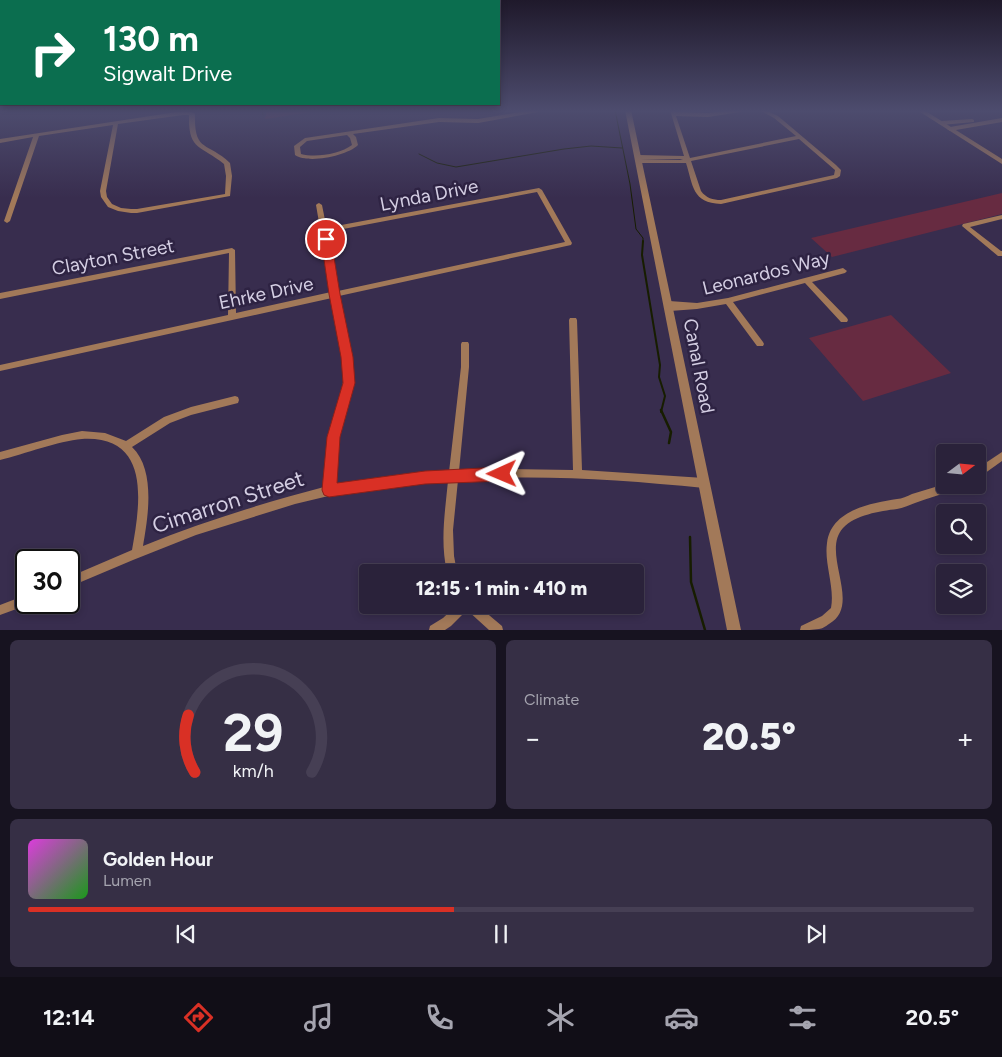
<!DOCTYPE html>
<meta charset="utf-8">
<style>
body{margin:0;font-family:Figtree,sans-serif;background:#362f45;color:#f1f3f6;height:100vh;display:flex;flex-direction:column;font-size:19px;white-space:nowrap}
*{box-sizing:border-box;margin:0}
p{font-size:16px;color:#a5a4af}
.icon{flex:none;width:28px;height:28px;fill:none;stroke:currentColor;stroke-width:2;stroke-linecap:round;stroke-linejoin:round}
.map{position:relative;height:630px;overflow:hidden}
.side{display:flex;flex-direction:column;gap:10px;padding:10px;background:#171320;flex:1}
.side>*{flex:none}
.guide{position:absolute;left:0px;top:0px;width:500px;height:105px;box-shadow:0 2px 8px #0003,0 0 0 1px #463f54;background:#0b6e4f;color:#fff;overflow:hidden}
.needle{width:32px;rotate:74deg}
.fabs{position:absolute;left:936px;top:444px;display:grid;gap:10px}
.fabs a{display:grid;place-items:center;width:50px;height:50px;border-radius:5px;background:#2a223a;box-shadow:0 2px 8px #0003,0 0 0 1px #463f54;font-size:25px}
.speed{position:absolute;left:15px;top:549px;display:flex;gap:10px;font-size:25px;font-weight:700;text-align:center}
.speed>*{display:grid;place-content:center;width:65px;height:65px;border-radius:50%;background:#2a223a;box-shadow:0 2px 8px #0003,0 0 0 1px #463f54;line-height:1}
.speed .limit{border:2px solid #111;border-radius:8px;background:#fff;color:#111}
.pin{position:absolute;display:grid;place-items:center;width:42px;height:42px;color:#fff;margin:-21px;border:2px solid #fff;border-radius:50%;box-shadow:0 1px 5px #0007}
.me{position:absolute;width:55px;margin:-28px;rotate:269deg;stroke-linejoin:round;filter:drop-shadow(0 0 4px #0008)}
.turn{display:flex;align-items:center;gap:18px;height:105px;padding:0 20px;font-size:22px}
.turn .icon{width:65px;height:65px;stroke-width:2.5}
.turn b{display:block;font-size:35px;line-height:42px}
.big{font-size:38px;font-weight:800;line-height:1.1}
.side .tile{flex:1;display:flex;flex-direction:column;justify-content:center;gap:8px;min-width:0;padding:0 18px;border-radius:8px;background:#362f45}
.side .dial{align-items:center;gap:0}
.dial svg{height:130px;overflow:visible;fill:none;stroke:#463f54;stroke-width:7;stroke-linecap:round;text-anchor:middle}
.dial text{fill:#f1f3f6;stroke:none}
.song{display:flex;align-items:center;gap:15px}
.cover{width:60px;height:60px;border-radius:8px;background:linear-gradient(135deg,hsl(300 70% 55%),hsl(120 70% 35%))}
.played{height:5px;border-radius:2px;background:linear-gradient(90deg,#d93025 45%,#463f54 45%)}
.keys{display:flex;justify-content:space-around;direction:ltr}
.heat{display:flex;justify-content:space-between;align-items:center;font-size:28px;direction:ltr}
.side .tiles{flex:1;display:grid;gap:10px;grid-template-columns:1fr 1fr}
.tile:last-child{grid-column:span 2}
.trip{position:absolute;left:359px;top:564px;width:285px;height:50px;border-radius:5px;background:#2a223a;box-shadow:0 2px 8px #0003,0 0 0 1px #463f54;font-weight:800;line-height:50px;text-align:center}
.dock{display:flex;height:80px;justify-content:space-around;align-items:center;background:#110e17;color:#a5a4af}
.dock .icon{width:35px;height:35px}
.dock .current{color:#d93025}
.dock b{font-size:22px;color:#f1f3f6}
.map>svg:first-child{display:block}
.green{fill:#672b41}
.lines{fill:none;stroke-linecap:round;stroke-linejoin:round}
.stream-far2{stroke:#171d00;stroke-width:1}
.stream-far1{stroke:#171d00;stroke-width:2}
.stream{stroke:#171d00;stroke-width:2.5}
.minor{fill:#a27959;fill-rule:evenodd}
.tertiary{fill:#a27959;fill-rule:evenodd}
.route{fill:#d93025;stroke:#8d1f18}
.labels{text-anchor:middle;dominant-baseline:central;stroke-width:5;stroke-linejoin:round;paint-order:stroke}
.street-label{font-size:19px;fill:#d4cee3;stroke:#2e2343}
.near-street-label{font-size:22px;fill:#d4cee3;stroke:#2e2343}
</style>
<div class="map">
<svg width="1002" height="630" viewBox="0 0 1002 630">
<rect width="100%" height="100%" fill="#382d4e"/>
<!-- green -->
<path class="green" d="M267,110H325L265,119Z
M1002,193V214L832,257L811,238Z
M891,315L951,373L863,401L809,338Z"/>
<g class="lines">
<!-- stream-far2 -->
<path class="stream-far2" d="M262,110L263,115
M615,110L630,184L636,229L643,238V242
M419,154L437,163L456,167L564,149L591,146L622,148"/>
<!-- stream-far1 -->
<path class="stream-far1" d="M643,241L642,255L660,365L659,377L665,396L661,412"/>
<!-- stream -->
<path class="stream" d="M661,410L671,432L669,443
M690,537L691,582L705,630"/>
<!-- minor -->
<path class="minor" d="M532,110H541L538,112L478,123L439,122L353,134L356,137L358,145C347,156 308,164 295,155L294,146L305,138L439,118L478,119ZM347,135L350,138L352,145C340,154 316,158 301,154L300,147L307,141Z
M670,110H674L675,112L708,113L733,110H743L740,112L708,117L676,116L690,158L796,136L774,118L759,110H765L778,116L836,165L841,170L840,176L837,178L721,204C692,203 693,185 686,163H640L637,161L640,159L683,160L680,159H639L636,157L639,155L684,156ZM799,139L835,170L834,175L721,200C713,200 706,198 701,191L691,161Z
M183,111L192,112L195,114C194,153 207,141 230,163L232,176L230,196L137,213H131L118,211L108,207L101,197L100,191L113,125L39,136L10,221L7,223L4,221L33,137L0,143V139ZM183,115H189C188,151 201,145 224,164L226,176L225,194L137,209H131L121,208L112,204L107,197L106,191L118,124Z
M1002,118V122L950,131L947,129L950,127Z
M972,119L974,120V122L941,125L938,123L941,121Z
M539,188L542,190L572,243L571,245L339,296L353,370L350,394L337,442L334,485L380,478L449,472L461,367V344L462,342H468L469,344V367L459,471L502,469L573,470L569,320L570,318H576L577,320L582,470L704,478L707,480L709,483L707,486L704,488C622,480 540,474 458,480L453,530L454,556L457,572H447C440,542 445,512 448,481L420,483L341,493L295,504L196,535L133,560L69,587V577L132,550C140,505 152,435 82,439C58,441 25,454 0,460V452L62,435L82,431L105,433L126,441L164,417L191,407L235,396L238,397L239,400L238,403L191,415L170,423L132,447C156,470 148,517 143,546C202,522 263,503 324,487L328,442L341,394L345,370L332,298L0,371V365L228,315L229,253L0,299V293L232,248L235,250L236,313L331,292L316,205L317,204L319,203L322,205L327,230L336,226ZM537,192L565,242L338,291L328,235L338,230Z
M1002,215V219L970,227L1001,251H1002V256H998L962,226L963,224Z
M843,268L847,271L845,273L812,282L847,318L848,320L847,322H841L805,283L733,302L763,342L764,344L763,346H757L726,304L697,309L670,311L667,310L666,308L667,306L665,304L669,301L697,303L728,298Z
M1002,452V461L981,476L978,477V468Z
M945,484V485H960L958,488L955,490C942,494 928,498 915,503C909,505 903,508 897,509C880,511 855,515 843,528C820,553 863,605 829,624C826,626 822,629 819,629C813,630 806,630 800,630L801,626L822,616L831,608C835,587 824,564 827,543C831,510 871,503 897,499C902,499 907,496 912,494C923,491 934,487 945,484Z
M26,595V602H30V604L0,615V605Z
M457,605H477L502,626L503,630H489L467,610L451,626L445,630H429L430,626L443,618Z"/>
<!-- tertiary -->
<path class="tertiary" d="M625,110H631L741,630H727Z
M917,110H924L1002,159V164Z"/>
</g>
<!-- sky -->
<linearGradient id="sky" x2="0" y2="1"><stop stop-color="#1f192b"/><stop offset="0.56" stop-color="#4d4c6e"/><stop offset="1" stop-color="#4d4c6e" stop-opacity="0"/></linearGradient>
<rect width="1002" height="198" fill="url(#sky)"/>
<!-- route -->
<path class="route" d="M326,235L331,239L340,294L353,357L355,383L340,437L337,483L425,471L502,467L507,469L509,474L507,479L502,481L425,484L329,497L324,495L322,490L327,437L343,383L341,357L329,294L321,239Z"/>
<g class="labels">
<!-- street labels -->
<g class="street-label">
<text transform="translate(429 195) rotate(-11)">Lynda Drive</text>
<text transform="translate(113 257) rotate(-11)">Clayton Street</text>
<text transform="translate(766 273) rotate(-14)">Leonardos Way</text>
<text transform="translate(266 293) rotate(-12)">Ehrke Drive</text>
<text transform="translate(699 366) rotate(79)">Canal Road</text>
</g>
<!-- near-street labels -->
<g class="near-street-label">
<text transform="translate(228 502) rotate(-18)">Cimarron Street</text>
</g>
</g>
</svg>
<div class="fabs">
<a><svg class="needle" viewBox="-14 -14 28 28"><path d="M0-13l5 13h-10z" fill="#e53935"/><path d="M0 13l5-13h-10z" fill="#a5a4af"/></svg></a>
<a><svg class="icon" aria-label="search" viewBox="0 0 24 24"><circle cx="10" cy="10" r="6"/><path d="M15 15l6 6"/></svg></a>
<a><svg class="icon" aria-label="layers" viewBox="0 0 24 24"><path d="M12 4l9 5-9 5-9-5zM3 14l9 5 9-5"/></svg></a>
</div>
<div class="speed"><div class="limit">30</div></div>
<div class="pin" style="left:326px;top:239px;background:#d93025"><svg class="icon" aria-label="arrive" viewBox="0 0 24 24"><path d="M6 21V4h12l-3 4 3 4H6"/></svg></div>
<svg class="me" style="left:502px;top:474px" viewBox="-20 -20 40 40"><path d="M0-17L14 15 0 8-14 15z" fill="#d93025" stroke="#fff" stroke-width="4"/></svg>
<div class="trip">12:15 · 1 min · 410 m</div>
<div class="guide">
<div class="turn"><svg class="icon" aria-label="right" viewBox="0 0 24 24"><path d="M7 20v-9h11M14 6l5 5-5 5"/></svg><div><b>130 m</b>Sigwalt Drive</div></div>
</div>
</div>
<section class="side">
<div class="tiles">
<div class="tile dial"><svg viewBox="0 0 100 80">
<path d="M14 69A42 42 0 1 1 86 69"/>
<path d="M14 69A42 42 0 0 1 10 34" stroke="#d93025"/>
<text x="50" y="56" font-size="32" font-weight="700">29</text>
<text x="50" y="72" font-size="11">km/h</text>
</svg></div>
<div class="tile"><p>Climate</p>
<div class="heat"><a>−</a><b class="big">20.5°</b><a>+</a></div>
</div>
<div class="tile">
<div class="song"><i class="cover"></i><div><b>Golden Hour</b><p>Lumen</p></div></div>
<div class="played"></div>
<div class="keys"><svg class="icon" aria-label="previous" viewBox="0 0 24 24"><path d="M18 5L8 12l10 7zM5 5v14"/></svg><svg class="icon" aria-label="pause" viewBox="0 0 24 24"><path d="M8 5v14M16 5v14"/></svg><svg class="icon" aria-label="next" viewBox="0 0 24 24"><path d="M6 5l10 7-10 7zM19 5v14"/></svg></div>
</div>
</div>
</section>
<nav class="dock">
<b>12:14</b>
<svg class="icon current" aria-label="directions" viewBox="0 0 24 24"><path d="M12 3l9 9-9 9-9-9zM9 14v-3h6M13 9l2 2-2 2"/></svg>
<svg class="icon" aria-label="music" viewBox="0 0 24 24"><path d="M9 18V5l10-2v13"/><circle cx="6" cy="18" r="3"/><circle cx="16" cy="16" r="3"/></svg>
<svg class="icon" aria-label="phone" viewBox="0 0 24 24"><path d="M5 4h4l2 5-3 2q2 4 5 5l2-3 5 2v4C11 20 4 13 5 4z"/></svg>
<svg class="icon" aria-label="climate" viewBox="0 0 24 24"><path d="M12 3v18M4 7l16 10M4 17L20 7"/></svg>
<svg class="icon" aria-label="car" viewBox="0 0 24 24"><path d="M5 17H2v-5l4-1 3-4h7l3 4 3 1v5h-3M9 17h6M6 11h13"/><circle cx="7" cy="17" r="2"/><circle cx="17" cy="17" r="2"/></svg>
<svg class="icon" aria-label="filters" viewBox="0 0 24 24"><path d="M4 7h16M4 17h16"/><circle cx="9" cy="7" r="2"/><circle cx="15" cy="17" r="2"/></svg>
<b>20.5°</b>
</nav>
